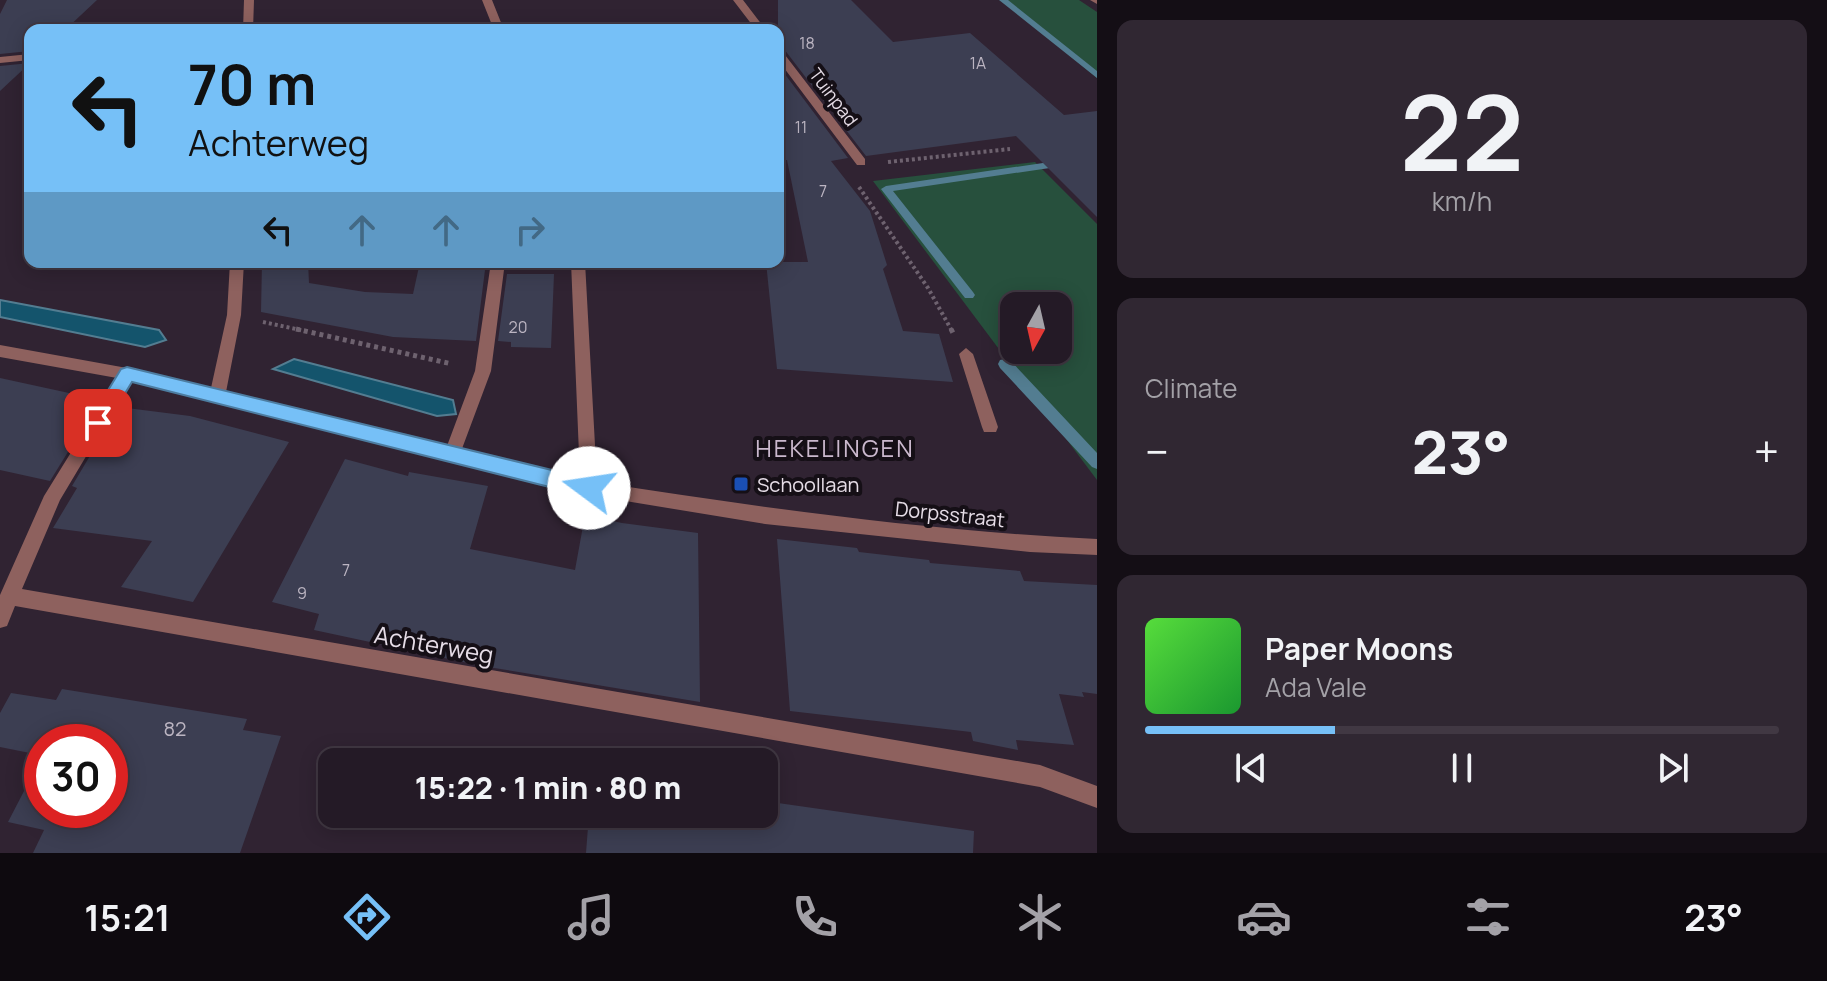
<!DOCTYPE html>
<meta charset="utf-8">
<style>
body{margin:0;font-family:Manrope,sans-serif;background:#302732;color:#f1f3f6;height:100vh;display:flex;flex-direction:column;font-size:30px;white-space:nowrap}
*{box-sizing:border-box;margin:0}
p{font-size:26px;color:#a3a1a7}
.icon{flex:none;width:44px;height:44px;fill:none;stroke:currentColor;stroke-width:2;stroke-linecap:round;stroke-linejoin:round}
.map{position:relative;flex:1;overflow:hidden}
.drawer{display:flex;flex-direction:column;gap:20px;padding:20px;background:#140e15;width:730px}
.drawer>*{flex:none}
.banner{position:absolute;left:24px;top:24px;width:760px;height:244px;border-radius:16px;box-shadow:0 4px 20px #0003,0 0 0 2px #413843;background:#76c0f7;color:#111;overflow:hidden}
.needle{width:52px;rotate:188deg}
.buttons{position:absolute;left:1000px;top:292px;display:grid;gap:16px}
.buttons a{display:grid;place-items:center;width:72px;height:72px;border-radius:16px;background:#241a26;box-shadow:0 4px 20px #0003,0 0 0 2px #413843;font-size:40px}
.speed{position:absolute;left:24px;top:724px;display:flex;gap:16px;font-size:40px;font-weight:700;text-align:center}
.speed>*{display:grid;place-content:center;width:104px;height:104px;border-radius:50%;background:#241a26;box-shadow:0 4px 20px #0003,0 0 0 2px #413843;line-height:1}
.speed .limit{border:12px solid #d22;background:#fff;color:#111}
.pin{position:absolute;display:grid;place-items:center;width:68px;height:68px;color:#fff;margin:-34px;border-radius:16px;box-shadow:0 4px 12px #0006}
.me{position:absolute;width:88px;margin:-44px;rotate:284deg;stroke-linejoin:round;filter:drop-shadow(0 0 6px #0008)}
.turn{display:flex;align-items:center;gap:28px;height:168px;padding:0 32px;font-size:36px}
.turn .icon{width:104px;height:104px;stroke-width:2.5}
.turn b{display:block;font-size:56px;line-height:68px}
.lanes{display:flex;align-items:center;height:76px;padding:0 32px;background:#0003;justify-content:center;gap:40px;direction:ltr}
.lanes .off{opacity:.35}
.big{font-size:60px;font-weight:800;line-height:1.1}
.drawer .card{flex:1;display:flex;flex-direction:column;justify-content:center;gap:12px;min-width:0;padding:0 28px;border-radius:16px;background:#302732}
.drawer .dial{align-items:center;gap:0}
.dial b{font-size:104px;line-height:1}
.song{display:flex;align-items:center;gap:24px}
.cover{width:96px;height:96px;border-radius:12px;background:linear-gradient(135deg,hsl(110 70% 55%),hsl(130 70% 35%))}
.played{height:8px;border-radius:4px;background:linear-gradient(90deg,#76c0f7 30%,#413843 30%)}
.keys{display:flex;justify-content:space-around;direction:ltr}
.heat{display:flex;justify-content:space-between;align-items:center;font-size:44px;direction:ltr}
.trip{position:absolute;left:318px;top:748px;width:460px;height:80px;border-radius:16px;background:#241a26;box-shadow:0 4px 20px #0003,0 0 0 2px #413843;font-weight:800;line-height:80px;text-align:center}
.dock{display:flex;height:128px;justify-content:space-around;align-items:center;background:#0e0a0f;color:#a3a1a7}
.dock .icon{width:56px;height:56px}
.dock .selected{color:#76c0f7}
.dock b{font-size:36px;color:#f1f3f6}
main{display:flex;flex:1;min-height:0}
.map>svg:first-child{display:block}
.green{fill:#27503d;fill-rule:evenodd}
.water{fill:#14546c;stroke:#537d91;stroke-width:2}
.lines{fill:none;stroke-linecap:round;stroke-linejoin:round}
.stream{fill:#537d91;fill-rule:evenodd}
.building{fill:#3c3e52;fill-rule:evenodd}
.path-far1{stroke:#6e626f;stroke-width:4;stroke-dasharray:3 3;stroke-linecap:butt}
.path{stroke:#6e626f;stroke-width:5;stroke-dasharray:4 4;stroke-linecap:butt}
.lane{fill:#8e615e;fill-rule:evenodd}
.street{fill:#8e615e;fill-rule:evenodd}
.route{fill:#76c0f7;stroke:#4d7da1;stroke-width:2}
.transit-dot{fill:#1a4fb4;stroke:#150f16;stroke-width:3}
.labels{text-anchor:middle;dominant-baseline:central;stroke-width:8;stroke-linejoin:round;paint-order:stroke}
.number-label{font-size:16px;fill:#bcb5c2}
.far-street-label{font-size:18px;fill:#e6dde7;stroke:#150f16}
.poi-label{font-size:20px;fill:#e6dde7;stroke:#150f16;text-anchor:start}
.street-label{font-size:20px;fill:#e6dde7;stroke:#150f16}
.near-number-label{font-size:20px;fill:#bcb5c2}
.quarter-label{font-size:24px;letter-spacing:2px;fill:#cab8cd;stroke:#150f16}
.near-street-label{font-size:24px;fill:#e6dde7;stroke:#150f16}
</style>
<main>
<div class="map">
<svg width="1097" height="853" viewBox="0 0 1097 853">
<rect width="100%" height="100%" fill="#302332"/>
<!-- green -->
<path class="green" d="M1002,0H1079L1097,12V78Z
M1035,162L1097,224V480L873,181ZM1014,306H1058V350H1014Z"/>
<!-- water -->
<path class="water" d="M0,300L159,330L166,340L145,347L0,317Z
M294,359L453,400L456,414L437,416L273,369Z"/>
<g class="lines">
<!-- stream -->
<path class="stream" d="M999,0H1008L1097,71V78Z
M1097,155V161L893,191L973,292L975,295L973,298H965L881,189L886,186Z
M1005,359L1010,360L1097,453V469L1092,467L1000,368L998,364L1000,360Z"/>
</g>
<!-- building -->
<path class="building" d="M7,0H97L65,30H30V51L0,54V14Z
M778,0H851L893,42L970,33L1064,115L1097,111V217L1016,136L866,156L784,49L778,47Z
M30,63L0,91V66Z
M778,65L848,158L831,161L870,211L887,265L883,269L903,331L939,334L953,382L777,369L766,262H808L787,160H778Z
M262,262H308L309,283L365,292L413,294L420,262H486L476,341L393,337L261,312Z
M507,274H554L551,348L511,347V342L498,341Z
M0,378L92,398L89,404L97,405L50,481L0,470Z
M119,407L190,416L289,442L193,602L121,587L152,541L53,528L77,488L72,486Z
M345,459L408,476L409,472L488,486L470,549L575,570L585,515L622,523L698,533L700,702L482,666L314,630L319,614L272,602Z
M777,539L857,548L859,552L929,560L930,563L1020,571L1024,581L1097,585V694L1082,692L1084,697L1059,694L1074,745L1016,740L1018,750L973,741L971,732L790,711Z
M62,689L247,719L243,730L281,736L240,853H33L44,830L8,822L37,766L29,764L35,754L0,747V713L11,693L56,700ZM42,742H110V810H42Z
M764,801L974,831L973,853H586L589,814H764Z"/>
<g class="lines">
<!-- path-far1 -->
<path class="path-far1" d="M888,162L1010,149
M859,187L928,288L952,331
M263,322L305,331"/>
<!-- path -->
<path class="path" d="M296,329L452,364
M951,329L953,333"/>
<!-- lane -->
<path class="lane" d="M491,262H505L491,371L460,454L458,459L452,461L446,459L444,454L475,371Z
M966,348L973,354L998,427L996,432H984L982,427L959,354Z"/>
<!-- street -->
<path class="street" d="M244,0H254L253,30H243Z
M482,0H492L504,30H494Z
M733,0H743L766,30H756Z
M1090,0H1097V4Z
M778,50L782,51L865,159V165H857L778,60Z
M30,54V60L0,63V57Z
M230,262H244L241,315L226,392L580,478L571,262H585L597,482C763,508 929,531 1097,539V555L1030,552L765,524L589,495L131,381L60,500L22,589L1040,765L1097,786V808L1040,787L15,606L7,626L0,628V595L44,496L117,378L0,357V345L127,368L211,388L227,315Z"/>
</g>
<!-- route -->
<path class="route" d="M127,367L589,479L596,482L598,488L596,494L589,497L132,382L104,428H91L89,423L91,418L121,369Z"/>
<!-- markers -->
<rect class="transit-dot" x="733" y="476" width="16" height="16" rx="4"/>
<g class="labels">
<!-- number labels -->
<g class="number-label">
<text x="807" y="43">18</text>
<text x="978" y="63">1A</text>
<text x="801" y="127">11</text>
<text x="823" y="191">7</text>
<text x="518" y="327">20</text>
<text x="346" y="570">7</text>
<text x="302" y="593">9</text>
</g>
<!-- far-street labels -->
<g class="far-street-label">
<text transform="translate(834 97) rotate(53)">Tuinpad</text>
</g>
<!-- poi labels -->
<g class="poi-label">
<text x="757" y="484">Schoollaan</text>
</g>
<!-- street labels -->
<g class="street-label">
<text transform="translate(950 514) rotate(6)">Dorpsstraat</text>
</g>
<!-- near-number labels -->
<g class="near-number-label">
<text x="175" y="728">82</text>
</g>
<!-- quarter labels -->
<g class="quarter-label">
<text x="835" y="447">HEKELINGEN</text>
</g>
<!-- near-street labels -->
<g class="near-street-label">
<text transform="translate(434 644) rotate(10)">Achterweg</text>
</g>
</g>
</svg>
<div class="buttons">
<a><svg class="needle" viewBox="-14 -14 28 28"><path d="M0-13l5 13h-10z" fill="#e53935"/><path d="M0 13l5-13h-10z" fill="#a3a1a7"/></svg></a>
</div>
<div class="speed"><div class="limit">30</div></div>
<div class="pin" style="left:98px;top:423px;background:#d93025"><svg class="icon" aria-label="arrive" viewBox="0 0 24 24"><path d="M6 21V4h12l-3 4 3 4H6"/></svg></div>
<svg class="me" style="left:589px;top:488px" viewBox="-20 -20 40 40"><circle r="19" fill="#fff"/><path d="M0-13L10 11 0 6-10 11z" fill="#76c0f7"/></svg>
<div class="trip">15:22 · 1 min · 80 m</div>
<div class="banner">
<div class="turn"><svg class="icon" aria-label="left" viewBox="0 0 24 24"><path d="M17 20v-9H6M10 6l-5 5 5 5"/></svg><div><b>70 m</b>Achterweg</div></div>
<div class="lanes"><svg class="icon" aria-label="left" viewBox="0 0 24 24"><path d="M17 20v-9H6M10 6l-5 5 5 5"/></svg><svg class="icon off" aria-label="ahead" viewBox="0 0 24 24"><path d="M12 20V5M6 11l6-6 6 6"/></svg><svg class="icon off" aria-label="ahead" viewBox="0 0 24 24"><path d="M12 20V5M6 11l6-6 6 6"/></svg><svg class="icon off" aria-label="right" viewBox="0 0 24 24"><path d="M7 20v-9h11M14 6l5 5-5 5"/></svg></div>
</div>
</div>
<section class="drawer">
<div class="card dial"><b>22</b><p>km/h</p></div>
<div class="card"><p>Climate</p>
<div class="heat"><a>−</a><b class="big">23°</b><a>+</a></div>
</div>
<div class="card">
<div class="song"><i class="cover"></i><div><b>Paper Moons</b><p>Ada Vale</p></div></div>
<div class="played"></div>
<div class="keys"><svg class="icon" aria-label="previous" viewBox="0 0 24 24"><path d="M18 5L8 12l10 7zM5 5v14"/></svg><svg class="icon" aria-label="pause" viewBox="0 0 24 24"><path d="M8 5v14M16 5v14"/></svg><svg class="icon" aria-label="next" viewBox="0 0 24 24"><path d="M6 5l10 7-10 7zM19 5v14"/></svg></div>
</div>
</section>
</main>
<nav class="dock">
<b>15:21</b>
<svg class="icon selected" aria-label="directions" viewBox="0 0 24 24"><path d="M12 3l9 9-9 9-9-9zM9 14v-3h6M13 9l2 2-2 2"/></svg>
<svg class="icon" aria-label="music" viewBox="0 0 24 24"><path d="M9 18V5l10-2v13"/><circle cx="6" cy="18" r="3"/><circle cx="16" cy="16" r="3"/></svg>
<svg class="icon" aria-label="phone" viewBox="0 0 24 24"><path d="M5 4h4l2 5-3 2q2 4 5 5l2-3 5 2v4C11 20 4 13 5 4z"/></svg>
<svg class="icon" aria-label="climate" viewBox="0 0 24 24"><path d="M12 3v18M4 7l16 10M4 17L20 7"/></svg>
<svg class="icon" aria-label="car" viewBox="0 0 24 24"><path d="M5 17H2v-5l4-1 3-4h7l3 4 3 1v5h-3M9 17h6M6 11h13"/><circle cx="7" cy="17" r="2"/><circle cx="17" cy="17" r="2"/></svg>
<svg class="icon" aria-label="filters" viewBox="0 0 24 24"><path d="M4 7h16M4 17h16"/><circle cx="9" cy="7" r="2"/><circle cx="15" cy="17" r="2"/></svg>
<b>23°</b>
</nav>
